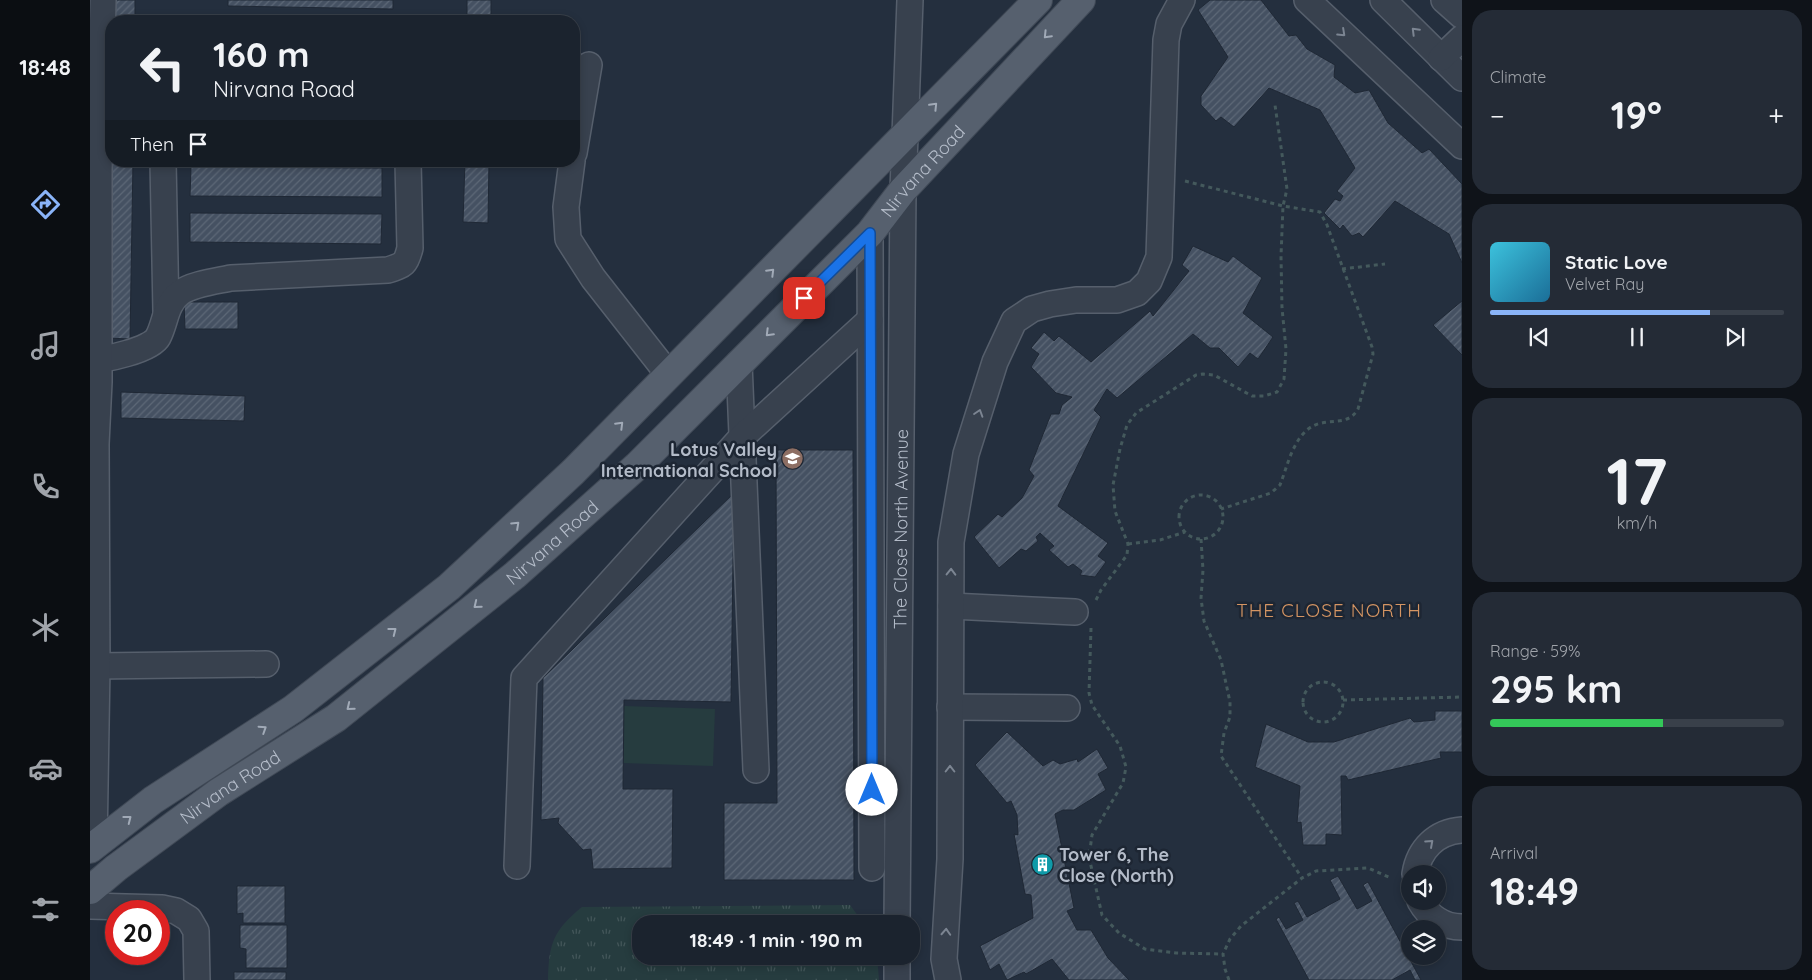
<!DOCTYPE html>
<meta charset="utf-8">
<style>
body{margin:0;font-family:Quicksand,sans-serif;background:#242b36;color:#f1f3f6;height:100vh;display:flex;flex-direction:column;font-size:19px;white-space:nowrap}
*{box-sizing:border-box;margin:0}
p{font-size:16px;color:#a0a4aa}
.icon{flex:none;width:28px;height:28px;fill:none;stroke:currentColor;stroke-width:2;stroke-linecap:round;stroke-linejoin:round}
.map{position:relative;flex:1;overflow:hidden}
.sheet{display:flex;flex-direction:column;gap:10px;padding:10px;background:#0f1319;width:350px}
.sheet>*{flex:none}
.guide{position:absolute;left:15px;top:15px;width:475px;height:152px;border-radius:20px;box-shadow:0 2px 8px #0003,0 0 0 1px #39404a;background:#1b232e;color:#f1f3f6;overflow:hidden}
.fabs{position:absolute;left:1311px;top:865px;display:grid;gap:10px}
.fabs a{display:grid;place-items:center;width:45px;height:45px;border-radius:50%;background:#1b232e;box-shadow:0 2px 8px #0003,0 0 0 1px #39404a;font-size:25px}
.speed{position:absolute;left:15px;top:900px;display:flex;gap:10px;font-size:25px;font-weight:700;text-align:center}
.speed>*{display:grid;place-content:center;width:65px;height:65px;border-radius:50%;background:#1b232e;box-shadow:0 2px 8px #0003,0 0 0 1px #39404a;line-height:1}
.speed .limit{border:8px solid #d22;background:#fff;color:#111}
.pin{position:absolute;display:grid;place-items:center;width:42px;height:42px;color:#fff;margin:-21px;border-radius:10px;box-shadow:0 2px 8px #0006}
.me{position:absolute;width:55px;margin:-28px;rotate:0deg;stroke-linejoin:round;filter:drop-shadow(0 0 4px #0008)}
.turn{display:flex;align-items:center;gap:18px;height:105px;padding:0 25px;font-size:22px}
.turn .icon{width:65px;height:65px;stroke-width:2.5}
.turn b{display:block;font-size:35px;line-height:42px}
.then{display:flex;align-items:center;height:48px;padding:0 25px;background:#0003;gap:10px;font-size:19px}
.big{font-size:38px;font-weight:700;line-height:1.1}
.sheet .card{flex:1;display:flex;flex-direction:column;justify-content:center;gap:8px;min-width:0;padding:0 18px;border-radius:20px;background:#242b36}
.sheet .dial{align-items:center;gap:0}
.dial b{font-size:65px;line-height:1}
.song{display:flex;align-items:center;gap:15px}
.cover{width:60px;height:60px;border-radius:8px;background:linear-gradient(135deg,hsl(190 70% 55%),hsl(200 70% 35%))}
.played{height:5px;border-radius:2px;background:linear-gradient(90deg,#8ab4f8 75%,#39404a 75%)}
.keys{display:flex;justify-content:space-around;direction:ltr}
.heat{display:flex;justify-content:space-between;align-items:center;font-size:28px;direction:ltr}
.charge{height:8px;border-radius:4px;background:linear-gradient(90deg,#34c759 59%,#39404a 0)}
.trip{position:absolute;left:542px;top:915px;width:288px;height:50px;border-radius:20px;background:#1b232e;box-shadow:0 2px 8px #0003,0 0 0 1px #39404a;font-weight:700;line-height:50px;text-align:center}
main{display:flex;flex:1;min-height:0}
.tab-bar{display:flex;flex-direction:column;width:90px;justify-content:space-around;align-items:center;background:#0b0e12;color:#a0a4aa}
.tab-bar .icon{width:35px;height:35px}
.tab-bar .selected{color:#8ab4f8}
.tab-bar b{font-size:22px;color:#f1f3f6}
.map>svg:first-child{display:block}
.grass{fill:url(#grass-tufts)}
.garden{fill:#263c3f}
.building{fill:url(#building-hatch);stroke:#1f2835}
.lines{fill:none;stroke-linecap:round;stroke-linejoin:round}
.minor-casing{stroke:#565f6c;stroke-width:28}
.major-casing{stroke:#414a57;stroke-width:30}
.path{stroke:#44595c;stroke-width:3;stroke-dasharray:4 4;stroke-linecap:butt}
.minor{stroke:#38414e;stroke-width:25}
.major{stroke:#56606e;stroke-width:28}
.oneway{stroke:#7c8592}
.oneway2{stroke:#a1aab7}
.route-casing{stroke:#114b97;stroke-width:12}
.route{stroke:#1a73e8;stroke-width:9}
.labels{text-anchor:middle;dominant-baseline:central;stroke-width:5;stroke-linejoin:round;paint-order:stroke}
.street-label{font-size:18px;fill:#b4bcc9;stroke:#1d2633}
.poi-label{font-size:18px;font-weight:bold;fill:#b4bcc9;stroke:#1d2633;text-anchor:end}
.neighbourhood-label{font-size:19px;letter-spacing:1px;fill:#d59563;stroke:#1d2633}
</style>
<main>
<nav class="tab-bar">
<b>18:48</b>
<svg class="icon selected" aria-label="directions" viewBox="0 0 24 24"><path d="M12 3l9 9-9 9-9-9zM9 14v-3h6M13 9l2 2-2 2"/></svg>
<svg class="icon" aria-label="music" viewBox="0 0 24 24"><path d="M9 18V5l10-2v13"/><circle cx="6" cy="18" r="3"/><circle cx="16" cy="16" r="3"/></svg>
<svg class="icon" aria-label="phone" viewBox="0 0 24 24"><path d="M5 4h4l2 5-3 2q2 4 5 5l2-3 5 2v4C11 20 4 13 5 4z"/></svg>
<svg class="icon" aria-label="climate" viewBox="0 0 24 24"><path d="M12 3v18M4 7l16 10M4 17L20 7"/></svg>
<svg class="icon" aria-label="car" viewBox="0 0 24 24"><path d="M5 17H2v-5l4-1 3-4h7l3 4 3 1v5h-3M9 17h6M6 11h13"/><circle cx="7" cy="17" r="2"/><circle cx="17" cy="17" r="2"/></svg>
<svg class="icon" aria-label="filters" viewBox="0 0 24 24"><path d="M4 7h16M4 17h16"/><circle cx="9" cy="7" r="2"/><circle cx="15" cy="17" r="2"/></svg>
</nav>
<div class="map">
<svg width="1372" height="980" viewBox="0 0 1372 980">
<defs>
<pattern id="grass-tufts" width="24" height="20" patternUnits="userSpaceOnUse" patternTransform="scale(1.25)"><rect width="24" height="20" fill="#263c3f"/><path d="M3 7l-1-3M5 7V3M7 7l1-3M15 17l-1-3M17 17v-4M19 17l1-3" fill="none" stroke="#435659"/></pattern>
<pattern id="building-hatch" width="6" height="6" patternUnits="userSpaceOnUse" patternTransform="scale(1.25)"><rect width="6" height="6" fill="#455162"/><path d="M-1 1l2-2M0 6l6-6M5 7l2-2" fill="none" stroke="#5d6877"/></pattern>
</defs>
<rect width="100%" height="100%" fill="#242f3e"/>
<!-- grass -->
<path class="grass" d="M760,905L774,924H551V956H787L789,980H458C459,943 463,931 492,907Z"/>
<!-- garden -->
<path class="garden" d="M534,706L625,709L623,766L533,763Z"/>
<!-- building -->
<path class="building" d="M21,0H45V21H21V161H43L40,339L16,338Z
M138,0H303V9L138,6Z
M377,0H401V21H377Z
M1120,0H1171L1199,36L1206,35L1217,49L1245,65L1244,77L1265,93L1279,90L1298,123L1332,153L1339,149L1372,184V263L1359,234L1305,201L1273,237L1269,233L1262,236L1253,225L1250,229L1234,213L1245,199L1250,201L1253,196L1247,191L1265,168L1230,110L1179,88L1144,127L1131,117L1126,121L1111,105V96L1138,57L1108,10Z
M375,161H399L398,223L373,222Z
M101,167L292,168V197L100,196Z
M100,213L292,214L291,244L100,242Z
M1103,246L1138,262L1143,256L1172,278L1153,313L1183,337L1168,359L1160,353L1148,367L1129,348H1120L1103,334L1027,398L1017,389L1004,410L1011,417L968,506L1018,543L1008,556L1016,562L1005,577L990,575L992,571L983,564L978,567L959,550L964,546L950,533L946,537L948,541L936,551L931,549L909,568L884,537L908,514L912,517L932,498L944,476L939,470L961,414H969L972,405L982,397L966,393L941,367L949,354L941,348L954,332L964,341L969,336L1001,362L1060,311L1063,316L1099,271L1092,265Z
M1372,301V355L1343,325Z
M94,302H148V329H95Z
M31,392L155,396L154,421L31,418Z
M686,450H763L764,880H634V803H687Z
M644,493L641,702L534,700L533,789H583L582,868L503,869L501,849L493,850L468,823L469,818L451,820L453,678Z
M1345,711H1372V752H1350L1351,758L1258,780L1256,776H1251L1252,835L1236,834V845H1213L1211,822L1207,823L1210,786L1165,767L1176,724L1218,742H1244L1320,718L1324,722L1345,720Z
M917,732L953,766L963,760L970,764L987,759L988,762L1007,749L1018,768L1008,774L1016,790L984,810H973L965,814L984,908L977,911L987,930H1001L1018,958L1039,980H979L962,959L936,974L934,972L917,980L909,964L900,970L890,946L943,918L941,895L935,894L924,834L928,835L927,815L921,801L917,803L885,765Z
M1248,876L1267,909L1282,901L1273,885L1278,882L1331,980H1325L1320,970L1302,980H1219L1186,919L1189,917L1196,929L1213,920L1204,903L1208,901L1217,917L1250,899L1240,880Z
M147,886H195V923H153V913L147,914Z
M150,925H197V968H156V949L150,948Z
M144,972H196V980H144Z"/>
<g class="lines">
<defs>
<g id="minor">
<path d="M1217,0L1372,146"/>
<path d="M1293,0L1372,78"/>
<path d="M1354,0L1372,16"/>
<path d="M1351,58L1372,38"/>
<path d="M484,153L499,65"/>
<path d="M73,161L76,312"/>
<path d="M482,161L476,207L478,239L503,278L579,375"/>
<path d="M780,233L782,868"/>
<path d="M0,360C15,360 61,350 68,337C76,322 75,304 90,293C102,284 127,281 141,278L298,270C314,265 316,264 320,248L318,161"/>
<path d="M649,363L666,770"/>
<path d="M861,606L985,612"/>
<path d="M7,666L176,664"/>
<path d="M860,707L977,708"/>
<path d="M4,846L7,666L6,444L9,382V169L13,0"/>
<path d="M427,866L434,678L652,437L780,320"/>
<path d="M1325,874C1329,849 1346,832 1372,830"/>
<path d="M1330,901C1339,917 1353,927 1372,927"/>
<path d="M0,906L72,908L86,911L99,919L106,931L107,980"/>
<path id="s1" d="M807,924L813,190L820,0"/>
<path d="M807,980V956"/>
<path d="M858,980L854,959L860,859L861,542L876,454L905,362L924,321L942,309L960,304L986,300H1027L1047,293L1059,281L1069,257L1076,40L1079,24L1092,0"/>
</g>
<g id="major">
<path d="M0,849L63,800L203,709L359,587L483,472L948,0"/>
<path id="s2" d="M0,890L26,868L129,792L246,718L425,575L547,466L780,233L813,190L991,0"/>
</g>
</defs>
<!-- minor casing -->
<use href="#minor" class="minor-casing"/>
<!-- major casing -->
<use href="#major" class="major-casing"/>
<!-- path -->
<path class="path" d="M1095,181L1193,206L1230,212L1237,225L1282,347L1283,354L1268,409C1257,429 1234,415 1217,430C1202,443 1197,467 1190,485L1181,493L1131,509
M1252,269L1295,264
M1089 517a22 22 0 1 1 44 0a22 22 0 1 1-44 0Z
M1111,539L1113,570L1111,598L1114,621L1131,660L1140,702V717L1134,733L1131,756L1212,878
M1038,544L1070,540L1095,532
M1006,600L1011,590L1037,555L1038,544L1025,511L1023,485L1030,449L1037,425L1046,413L1106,375L1113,374L1124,375L1162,396H1174L1187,392L1194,379L1196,349L1192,308L1191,256L1193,206L1197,189L1185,105
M1001,628L999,693L1002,705L1030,746L1036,767L1033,783L1002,835L999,857L1012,915L1029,933L1055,949L1086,953L1133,954
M1213 702a20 20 0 1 1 40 0a20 20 0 1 1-40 0Z
M1253,700L1372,697
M1139,980L1135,969L1133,954L1140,939L1151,926L1212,878L1226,871L1278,868L1301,878"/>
<!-- minor -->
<use href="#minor" class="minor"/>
<!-- major -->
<use href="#major" class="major"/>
</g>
<!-- one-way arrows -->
<defs><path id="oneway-chevron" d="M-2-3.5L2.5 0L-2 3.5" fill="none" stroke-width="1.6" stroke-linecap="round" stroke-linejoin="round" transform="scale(1.25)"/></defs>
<g class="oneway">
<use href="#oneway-chevron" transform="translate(1325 31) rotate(-135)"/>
<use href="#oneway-chevron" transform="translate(1252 33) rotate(43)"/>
<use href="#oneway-chevron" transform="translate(889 413) rotate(-72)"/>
<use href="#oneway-chevron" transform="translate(861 572) rotate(-89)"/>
<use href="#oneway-chevron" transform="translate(860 769) rotate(-90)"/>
<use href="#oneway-chevron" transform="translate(1340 843) rotate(-42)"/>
<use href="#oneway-chevron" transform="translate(856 932) rotate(-87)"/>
</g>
<g class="oneway2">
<use href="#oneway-chevron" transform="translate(957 35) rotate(134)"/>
<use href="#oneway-chevron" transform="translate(844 106) rotate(-46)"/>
<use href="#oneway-chevron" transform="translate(681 272) rotate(-45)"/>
<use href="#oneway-chevron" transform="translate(679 333) rotate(135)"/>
<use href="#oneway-chevron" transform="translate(530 425) rotate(-45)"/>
<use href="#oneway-chevron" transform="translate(426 525) rotate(-43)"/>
<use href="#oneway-chevron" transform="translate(387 605) rotate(141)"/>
<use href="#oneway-chevron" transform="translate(303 631) rotate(-38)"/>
<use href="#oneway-chevron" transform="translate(260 707) rotate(141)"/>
<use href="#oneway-chevron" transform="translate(173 729) rotate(-33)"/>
<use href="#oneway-chevron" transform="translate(38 819) rotate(-38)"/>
</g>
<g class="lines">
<defs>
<path id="route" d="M714,298L780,233L782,790"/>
</defs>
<!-- route casing -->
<use href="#route" class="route-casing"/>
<!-- route -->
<use href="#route" class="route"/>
</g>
<!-- icons -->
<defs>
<symbol id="school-disc" viewBox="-11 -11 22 22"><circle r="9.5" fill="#8d6e63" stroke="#1d2633"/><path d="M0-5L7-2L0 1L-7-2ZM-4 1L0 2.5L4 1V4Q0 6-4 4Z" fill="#fff"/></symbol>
<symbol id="building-disc" viewBox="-11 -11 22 22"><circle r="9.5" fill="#0f9aa8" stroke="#1d2633"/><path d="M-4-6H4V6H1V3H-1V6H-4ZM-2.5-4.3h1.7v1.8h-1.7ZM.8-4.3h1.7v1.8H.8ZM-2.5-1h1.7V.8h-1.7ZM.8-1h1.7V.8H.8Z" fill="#fff"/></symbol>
</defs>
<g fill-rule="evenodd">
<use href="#school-disc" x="690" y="446" width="25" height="25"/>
<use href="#building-disc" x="940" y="852" width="25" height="25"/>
</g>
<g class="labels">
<!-- street labels -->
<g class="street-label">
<text stroke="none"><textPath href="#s2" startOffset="1104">Nirvana Road</textPath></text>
<text stroke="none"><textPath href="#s1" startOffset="395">The Close North Avenue</textPath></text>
<text stroke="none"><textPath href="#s2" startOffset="579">Nirvana Road</textPath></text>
<text stroke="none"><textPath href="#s2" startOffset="174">Nirvana Road</textPath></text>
</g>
<!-- poi labels -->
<g class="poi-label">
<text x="687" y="449">Lotus Valley<tspan x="687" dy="21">International School</tspan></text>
<text x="969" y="854" text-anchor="start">Tower 6, The<tspan x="969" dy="21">Close (North)</tspan></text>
</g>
<!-- neighbourhood labels -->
<g class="neighbourhood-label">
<text x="1239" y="610">THE CLOSE NORTH</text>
</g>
</g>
</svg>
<div class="fabs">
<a><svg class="icon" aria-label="sound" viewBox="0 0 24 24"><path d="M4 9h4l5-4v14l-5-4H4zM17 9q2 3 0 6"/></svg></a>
<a><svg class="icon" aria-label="layers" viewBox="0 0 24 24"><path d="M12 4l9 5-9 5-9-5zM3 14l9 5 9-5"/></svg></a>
</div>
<div class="speed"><div class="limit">20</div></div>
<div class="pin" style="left:714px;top:298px;background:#d93025"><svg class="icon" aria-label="arrive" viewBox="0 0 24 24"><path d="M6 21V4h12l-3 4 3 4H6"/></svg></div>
<svg class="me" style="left:782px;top:790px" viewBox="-20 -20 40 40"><circle r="19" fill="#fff"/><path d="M0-13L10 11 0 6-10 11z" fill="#1a73e8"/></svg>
<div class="trip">18:49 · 1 min · 190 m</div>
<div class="guide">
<div class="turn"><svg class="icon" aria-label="left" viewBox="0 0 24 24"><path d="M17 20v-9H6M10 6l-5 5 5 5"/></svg><div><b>160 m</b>Nirvana Road</div></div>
<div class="then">Then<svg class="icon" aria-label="arrive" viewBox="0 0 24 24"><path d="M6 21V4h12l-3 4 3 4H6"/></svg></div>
</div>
</div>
<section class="sheet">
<div class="card"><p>Climate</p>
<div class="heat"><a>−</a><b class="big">19°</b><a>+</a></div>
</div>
<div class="card">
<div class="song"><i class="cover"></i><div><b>Static Love</b><p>Velvet Ray</p></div></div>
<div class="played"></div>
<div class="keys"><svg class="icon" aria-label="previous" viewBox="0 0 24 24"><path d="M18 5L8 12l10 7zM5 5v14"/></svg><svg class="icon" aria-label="pause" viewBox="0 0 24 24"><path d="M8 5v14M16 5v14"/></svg><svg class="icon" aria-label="next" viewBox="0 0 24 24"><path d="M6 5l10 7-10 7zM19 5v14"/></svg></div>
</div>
<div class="card dial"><b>17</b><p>km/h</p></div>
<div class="card"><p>Range · 59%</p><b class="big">295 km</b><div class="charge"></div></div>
<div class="card"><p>Arrival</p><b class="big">18:49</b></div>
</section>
</main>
